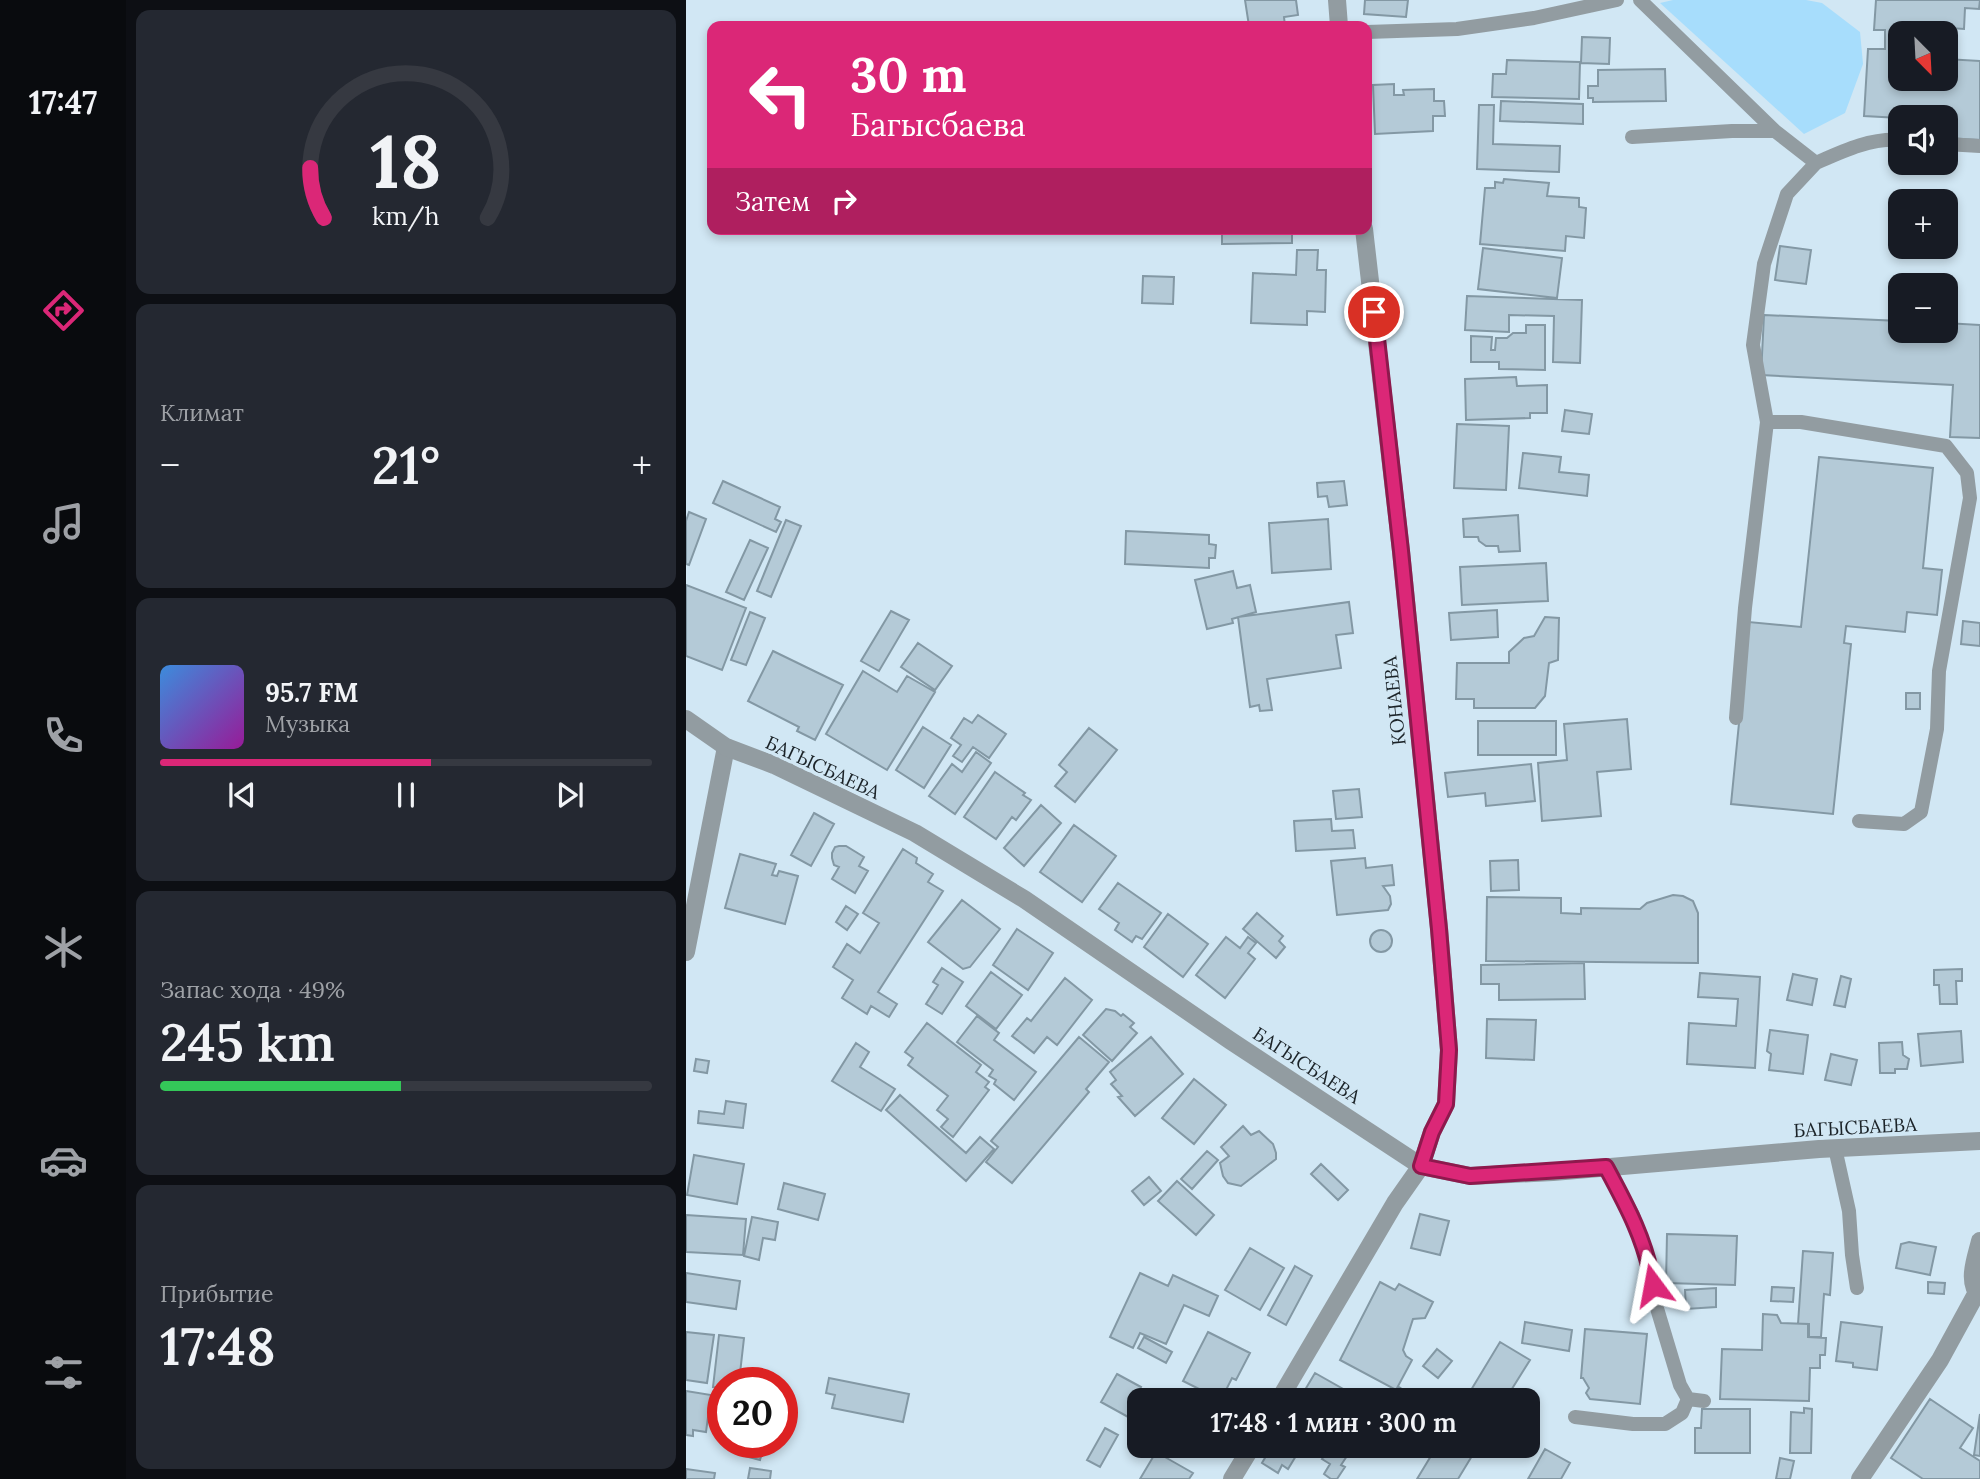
<!DOCTYPE html>
<html lang="ru">
<meta charset="utf-8">
<style>
body{margin:0;font-family:Lora,serif;background:#242831;color:#f1f3f6;height:100vh;display:flex;flex-direction:column;font-size:26px;white-space:nowrap}
*{box-sizing:border-box;margin:0}
p{font-size:23px;color:#9ea1a6}
.icon{flex:none;width:38px;height:38px;fill:none;stroke:currentColor;stroke-width:2;stroke-linecap:round;stroke-linejoin:round}
.map{position:relative;flex:1;overflow:hidden}
.side{display:flex;flex-direction:column;gap:10px;padding:10px;background:#0d0f14;width:560px}
.side>*{flex:none}
.banner{position:absolute;left:21px;top:21px;width:665px;height:214px;border-radius:14px;box-shadow:0 4px 10px #0003;background:#db2777;color:#fff;overflow:hidden}
.needle{width:46px;rotate:156deg}
.tools{position:absolute;left:1202px;top:21px;display:grid;gap:14px}
.tools a{display:grid;place-items:center;width:70px;height:70px;border-radius:14px;background:#171b24;box-shadow:0 4px 10px #0003;font-size:35px}
.speed{position:absolute;left:21px;top:1367px;display:flex;gap:14px;font-size:35px;font-weight:700;text-align:center}
.speed>*{display:grid;place-content:center;width:91px;height:91px;border-radius:50%;background:#171b24;box-shadow:0 4px 10px #0003;line-height:1}
.speed .limit{border:10px solid #d22;background:#fff;color:#111}
.pin{position:absolute;display:grid;place-items:center;width:60px;height:60px;color:#fff;margin:-30px;border:4px solid #fff;border-radius:50%;box-shadow:0 2px 7px #0007}
.me{position:absolute;width:77px;margin:-38px;rotate:347deg;stroke-linejoin:round;filter:drop-shadow(0 0 5px #0008)}
.turn{display:flex;align-items:center;gap:24px;height:147px;padding:0 28px;font-size:32px}
.turn .icon{width:91px;height:91px;stroke-width:2.5}
.turn b{display:block;font-size:49px;line-height:60px}
.then{display:flex;align-items:center;height:66px;padding:0 28px;background:#0003;gap:14px;font-size:26px}
.big{font-size:52px;font-weight:600;line-height:1.1}
.side .card{flex:1;display:flex;flex-direction:column;justify-content:center;gap:10px;min-width:0;padding:0 24px;border-radius:14px;background:#242831}
.side .dial{align-items:center;gap:0}
.dial svg{height:182px;overflow:visible;fill:none;stroke:#363941;stroke-width:7;stroke-linecap:round;text-anchor:middle}
.dial text{fill:#f1f3f6;stroke:none}
.song{display:flex;align-items:center;gap:21px}
.cover{width:84px;height:84px;border-radius:10px;background:linear-gradient(135deg,hsl(210 70% 55%),hsl(300 70% 35%))}
.played{height:7px;border-radius:4px;background:linear-gradient(90deg,#db2777 55%,#363941 55%)}
.keys{display:flex;justify-content:space-around;direction:ltr}
.heat{display:flex;justify-content:space-between;align-items:center;font-size:38px;direction:ltr}
.charge{height:10px;border-radius:5px;background:linear-gradient(90deg,#34c759 49%,#363941 0)}
.trip{position:absolute;left:441px;top:1388px;width:413px;height:70px;border-radius:14px;background:#171b24;box-shadow:0 4px 10px #0003;font-weight:600;line-height:70px;text-align:center}
main{display:flex;flex:1;min-height:0}
.menu{display:flex;flex-direction:column;width:126px;justify-content:space-around;align-items:center;background:#090b0e;color:#9ea1a6}
.menu .icon{width:49px;height:49px}
.menu .selected{color:#db2777}
.menu b{font-size:32px;color:#f1f3f6}
.map>svg:first-child{display:block}
.grass{fill:#a7ddfc}
.building{fill:#b4cad7;stroke:#8398a4;stroke-width:2}
.lines{fill:none;stroke-linecap:round;stroke-linejoin:round}
.service{stroke:#929ca1;stroke-width:14}
.minor{stroke:#929ca1;stroke-width:18}
.tertiary{stroke:#929ca1;stroke-width:18}
.route-casing{stroke:#8e194d;stroke-width:18}
.route{stroke:#db2777;stroke-width:12}
.labels{text-anchor:middle;dominant-baseline:central;stroke-width:7;stroke-linejoin:round;paint-order:stroke}
.street-label{font-size:19px;fill:#1b2328;stroke:#d1e7f4}
</style>
<main>
<nav class="menu">
<b>17:47</b>
<svg class="icon selected" aria-label="directions" viewBox="0 0 24 24"><path d="M12 3l9 9-9 9-9-9zM9 14v-3h6M13 9l2 2-2 2"/></svg>
<svg class="icon" aria-label="music" viewBox="0 0 24 24"><path d="M9 18V5l10-2v13"/><circle cx="6" cy="18" r="3"/><circle cx="16" cy="16" r="3"/></svg>
<svg class="icon" aria-label="phone" viewBox="0 0 24 24"><path d="M5 4h4l2 5-3 2q2 4 5 5l2-3 5 2v4C11 20 4 13 5 4z"/></svg>
<svg class="icon" aria-label="climate" viewBox="0 0 24 24"><path d="M12 3v18M4 7l16 10M4 17L20 7"/></svg>
<svg class="icon" aria-label="car" viewBox="0 0 24 24"><path d="M5 17H2v-5l4-1 3-4h7l3 4 3 1v5h-3M9 17h6M6 11h13"/><circle cx="7" cy="17" r="2"/><circle cx="17" cy="17" r="2"/></svg>
<svg class="icon" aria-label="filters" viewBox="0 0 24 24"><path d="M4 7h16M4 17h16"/><circle cx="9" cy="7" r="2"/><circle cx="15" cy="17" r="2"/></svg>
</nav>
<section class="side">
<div class="card dial"><svg viewBox="0 0 100 80">
<path d="M14 69A42 42 0 1 1 86 69"/>
<path d="M14 69A42 42 0 0 1 8 47" stroke="#db2777"/>
<text x="50" y="56" font-size="32" font-weight="700">18</text>
<text x="50" y="72" font-size="11">km/h</text>
</svg></div>
<div class="card"><p>Климат</p>
<div class="heat"><a>−</a><b class="big">21°</b><a>+</a></div>
</div>
<div class="card">
<div class="song"><i class="cover"></i><div><b>95.7 FM</b><p>Музыка</p></div></div>
<div class="played"></div>
<div class="keys"><svg class="icon" aria-label="previous" viewBox="0 0 24 24"><path d="M18 5L8 12l10 7zM5 5v14"/></svg><svg class="icon" aria-label="pause" viewBox="0 0 24 24"><path d="M8 5v14M16 5v14"/></svg><svg class="icon" aria-label="next" viewBox="0 0 24 24"><path d="M6 5l10 7-10 7zM19 5v14"/></svg></div>
</div>
<div class="card"><p>Запас хода · 49%</p><b class="big">245 km</b><div class="charge"></div></div>
<div class="card"><p>Прибытие</p><b class="big">17:48</b></div>
</section>
<div class="map">
<svg width="1294" height="1479" viewBox="0 0 1294 1479">
<rect width="100%" height="100%" fill="#d1e7f4"/>
<!-- grass -->
<path class="grass" d="M987,0H1120L1136,3L1174,32L1177,64L1159,113L1118,134L974,3Z"/>
<!-- building -->
<path class="building" d="M559,0H610L612,15L598,17L599,26H563Z
M679,0H722L720,17L678,14Z
M1190,0H1294L1293,9L1279,8L1278,29L1235,26V33H1214V79H1260V59L1294,61V140L1260,138V117L1214,118L1178,116L1182,49H1199V30H1188Z
M896,37L924,38L923,64L895,63Z
M821,60L894,62L893,99L806,97L807,74H820Z
M979,69L980,101L907,102V98H902V86H912V70Z
M708,84V95H718L717,90L748,89V101H758L759,116H747V131L689,134L687,85Z
M815,101L897,104V124L814,121Z
M793,105H808L807,144L874,146L873,172L791,169Z
M818,179L863,183L861,196L893,198V207L900,208L898,238L880,236L879,251L794,244L799,188H809V182L817,183Z
M536,229H606V243L536,244Z
M1094,246L1125,250L1120,284L1089,280Z
M797,248L876,258L871,298L792,289Z
M611,250H632L631,270H640L639,312L621,311V325L565,323L567,273L610,275Z
M457,276L488,277L487,304L456,303Z
M781,296L896,300L894,363L867,362L868,316L823,315V332L779,330Z
M1078,315L1214,321V331H1260V323L1294,325V438L1264,437L1267,385L1075,375Z
M840,325H859V370L813,369V362H785V336L806,337L805,350H809L810,338H821L827,333H840Z
M830,377L831,386L861,385V413H844V418L780,420L779,379Z
M879,410L906,414L903,434L876,431Z
M771,424L823,426L820,490L768,488Z
M837,453L875,457L873,472L903,475L901,496L833,488Z
M1133,457L1247,468L1237,568L1256,570L1251,615L1221,612L1219,632L1160,626L1158,643L1165,644L1147,814L1045,804L1063,622L1115,627Z
M37,481L94,507L89,519L95,522L90,532L27,503Z
M658,481L661,505L643,507L641,496L632,497L631,483Z
M3,512L20,519L3,565L0,564V521Z
M832,515L834,551L813,552L812,546H800L793,541L792,537H778L777,519Z
M642,519L645,569L586,573L583,523Z
M100,520L115,526L85,597L71,591Z
M440,531L523,535V544L530,545L529,558H523V568L439,564Z
M64,540L82,548L58,600L40,592Z
M860,563L862,601L776,605L774,567Z
M547,571L551,588L564,585L570,612L546,619L547,623L521,629L509,580Z
M0,585L60,608L36,670L0,656Z
M663,602L667,633L650,635L655,668L581,679L586,710L574,711L573,705L564,707L552,617Z
M811,610L812,637L765,640L763,613Z
M205,611L223,620L193,671L175,661Z
M64,612L79,618L60,665L45,660Z
M859,617L873,618L872,660L863,663L859,696L849,708H788V699H770L771,663H823V652L838,638L848,636Z
M1277,621L1294,623V646L1275,644Z
M232,643L266,666L249,690L215,667Z
M87,651L157,685L129,740L111,731L113,727L62,701Z
M177,671L211,692L221,676L249,692L201,770L140,734Z
M1220,693H1234V709H1220Z
M292,715L320,734L303,758L287,747L276,762L267,756L275,745L265,738L278,718L286,723Z
M941,719L945,769L911,772L915,816L856,821L852,763L881,760L878,724Z
M792,721H870V755H792Z
M237,727L265,745L238,788L210,770Z
M403,728L431,750L389,802L369,786L381,772L373,765Z
M290,752L305,763L269,814L243,796L266,764L276,772Z
M845,764L849,801L800,806L799,793L762,797L759,773Z
M309,772L339,793L337,795L345,800L330,820L326,817L310,839L278,817Z
M673,789L676,817L650,819L647,791Z
M355,805L375,823L338,866L318,848Z
M128,813L148,824L125,866L105,855Z
M645,819L646,831L667,830L669,848L610,851L608,821Z
M388,825L430,856L396,902L354,872Z
M153,846H160L178,857L173,866L182,871L169,893L146,879L153,867L148,865L146,858V853L149,847Z
M217,849L231,858L230,863L247,874L242,882L257,891L192,992L211,1004L203,1017L185,1006L181,1014L156,998L167,980L147,967L161,944L174,953L193,923L177,913Z
M54,854L90,864L86,875L91,876L93,871L112,876L99,924L39,908Z
M679,858L680,868L706,865L708,885L697,886L704,896L705,904L702,910L651,915L645,861Z
M832,860L833,890L805,891L804,861Z
M432,883L475,913L456,939L450,936L446,942L429,930L433,923L413,909Z
M987,895L997,896L1007,901L1012,913V963L800,961L801,897L875,898V913L895,914V908L954,909L961,903Z
M276,900L314,929L284,967L277,969L242,942Z
M160,906L172,914L161,930L150,922Z
M571,913L597,936L593,941L599,947L590,958L557,929Z
M482,914L522,944L497,977L458,947Z
M331,929L367,953L342,990L307,965Z
M684 941a11 11 0 1 1 22 0a11 11 0 1 1-22 0Z
M540,937L554,948L562,937L570,943L562,953L569,959L539,998L510,975Z
M898,963L899,999L813,1000V984H795V965Z
M256,968L277,982L256,1014L240,1004L252,985L247,982Z
M1276,969V981H1270L1271,1004H1254L1253,985H1248V970Z
M305,972L336,995L310,1029L280,1006Z
M1014,973L1074,977L1069,1068L1001,1064L1003,1023L1050,1026L1052,999L1012,997Z
M1107,974L1131,979L1126,1005L1101,1000Z
M1155,976L1165,979L1159,1007L1148,1005Z
M379,978L406,1000L371,1045L361,1037L348,1053L326,1036L341,1018L345,1021Z
M420,1009L429,1011L435,1016L437,1014L448,1023L444,1027L451,1033L426,1061L397,1035Z
M291,1016L313,1033L308,1040L350,1072L328,1100L308,1084L310,1080L303,1076L307,1070L271,1042Z
M801,1019L850,1020L848,1060L800,1058Z
M241,1023L295,1065L290,1072L303,1082L299,1087L303,1090L267,1137L255,1127L262,1119L251,1110L262,1096L222,1065L227,1058L219,1052Z
M1084,1030L1122,1035L1117,1074L1083,1070L1085,1054L1081,1051Z
M1275,1031L1277,1062L1235,1066L1232,1034Z
M393,1037L423,1062L400,1089L403,1092L326,1183L300,1162L312,1147L305,1141Z
M465,1037L497,1074L449,1116L432,1097L436,1096L425,1084L430,1080L424,1072Z
M1216,1042L1217,1055L1223,1059L1221,1069H1209V1073H1194L1193,1043Z
M170,1043L183,1052L174,1067L209,1089L195,1111L146,1081Z
M1145,1054L1171,1060L1165,1085L1139,1080Z
M10,1059L23,1061L21,1073L8,1071Z
M508,1079L540,1105L508,1144L476,1118Z
M214,1095L280,1153L294,1137L308,1149L280,1181L200,1110Z
M40,1101L60,1104L57,1128L12,1123L13,1111L38,1114Z
M557,1126L565,1135L573,1131L587,1144L590,1153V1159L555,1186L542,1183L537,1176L534,1163L543,1156L535,1147Z
M521,1151L532,1160L506,1189L495,1179Z
M8,1155L58,1164L51,1204L1,1195Z
M635,1164L662,1190L652,1200L625,1174Z
M463,1177L475,1191L458,1205L446,1191Z
M491,1181L528,1215L510,1235L472,1201Z
M98,1183L139,1194L132,1220L92,1209Z
M734,1214L763,1221L754,1255L725,1248Z
M0,1215L60,1219L57,1255L0,1252Z
M66,1217L92,1222L89,1240L77,1238L73,1260L58,1256Z
M981,1234L1051,1236L1049,1285L980,1283Z
M1223,1242L1250,1247L1244,1275L1210,1268L1215,1244Z
M564,1248L598,1268L574,1310L539,1290Z
M1117,1251L1147,1253L1144,1295L1138,1294L1135,1337H1123V1324H1112Z
M609,1266L626,1276L600,1325L582,1315Z
M0,1273L54,1281L50,1309L0,1302Z
M454,1273L482,1286L487,1275L532,1296L523,1316L498,1305L480,1344L454,1333L447,1348L424,1337Z
M694,1282L709,1290L713,1284L747,1302L739,1318L727,1319L717,1350L720,1356L726,1360L710,1390L654,1360Z
M1242,1282L1259,1283L1258,1294L1242,1293Z
M1086,1287L1108,1288L1107,1302L1085,1301Z
M1030,1288V1307L1000,1309L999,1290Z
M1077,1314L1091,1315L1095,1323L1122,1324V1337L1140,1338L1139,1355H1134V1368H1124L1123,1401L1034,1399L1036,1349L1076,1350Z
M839,1322L886,1330L883,1351L836,1343Z
M1155,1322L1196,1327L1191,1370L1167,1367V1363L1150,1361Z
M899,1329L961,1334L954,1404L904,1399L900,1393L903,1388L897,1378H895Z
M0,1332L28,1335L21,1383L0,1380Z
M522,1332L564,1353L550,1380L546,1378L535,1400L497,1381Z
M33,1335L58,1338L53,1382H37V1388L27,1387Z
M458,1337L486,1352L480,1363L452,1348Z
M814,1342L844,1360L819,1400H779Z
M751,1349L766,1361L752,1378L737,1366Z
M629,1373L673,1398L672,1400H613Z
M431,1374L455,1387L447,1400L453,1404V1423L415,1402Z
M143,1378L223,1394L217,1422L146,1408L149,1395L140,1393Z
M713,1387L732,1400H703Z
M0,1391L25,1395L20,1432L7,1430V1436L0,1435Z
M1244,1399L1287,1428L1274,1448L1294,1461V1479H1237L1205,1458Z
M1118,1408L1126,1409L1125,1453H1104L1105,1412L1118,1413Z
M1016,1409H1064V1453H1009V1428H1015Z
M1294,1414V1456L1288,1455Z
M419,1428L432,1435L414,1467L401,1460Z
M54,1442H79L74,1460L51,1454Z
M586,1446H616L602,1469L596,1465L592,1473L576,1463Z
M646,1446H652L663,1453L655,1465L659,1467L651,1479H645L638,1474L644,1464L636,1459Z
M751,1446H792L772,1479H731Z
M859,1449L884,1463L875,1479H842Z
M470,1452L507,1473L503,1479H454Z
M1094,1458L1108,1461L1104,1479H1090Z
M64,1468L85,1471L84,1479H62Z
M0,1469L29,1473L28,1479H0Z"/>
<g class="lines">
<!-- service -->
<path class="service" d="M954,0L1089,131L1130,163L1101,194L1078,264L1067,345L1081,422L1059,608L1050,718
M681,32L771,29L848,18L931,0
M946,137L1046,131H1089
M1260,144L1294,146
M1130,163C1157,151 1184,138 1214,140
M1081,422H1115L1260,446L1281,473L1284,498L1253,671L1251,729L1235,812L1218,824L1173,821
M1149,1148L1163,1211L1166,1255L1171,1288
M920,1167L947,1215L963,1265L970,1305L994,1385L1002,1399L1018,1401
M889,1417L947,1424H979L996,1413L1002,1399"/>
<!-- minor -->
<path class="minor" d="M0,952L40,747
M1294,1241C1290,1258 1280,1282 1294,1296
M593,1400L709,1203L735,1166
M546,1479L566,1446
M1174,1479L1254,1360L1290,1294"/>
<!-- tertiary -->
<path class="tertiary" d="M651,0L653,26
M678,229L715,551L753,928L763,1050L760,1104L746,1132L735,1166
M0,719L40,747L88,765L229,833L338,899L545,1041L735,1166L784,1176L867,1172L1133,1149L1294,1141"/>
</g>
<g class="lines">
<defs>
<path id="route" d="M688,312L715,551L753,929L763,1050L760,1104L746,1132L735,1166L784,1176L920,1167C941,1206 960,1241 967,1285"/>
</defs>
<!-- route casing -->
<use href="#route" class="route-casing"/>
<!-- route -->
<use href="#route" class="route"/>
</g>
<g class="labels">
<!-- street labels -->
<g class="street-label">
<text transform="translate(708 701) rotate(-96)">КОНАЕВА</text>
<text transform="translate(137 767) rotate(25)">БАГЫСБАЕВА</text>
<text transform="translate(621 1065) rotate(33)">БАГЫСБАЕВА</text>
<text transform="translate(1169 1127) rotate(-3)">БАГЫСБАЕВА</text>
</g>
</g>
</svg>
<div class="tools">
<a><svg class="needle" viewBox="-14 -14 28 28"><path d="M0-13l5 13h-10z" fill="#e53935"/><path d="M0 13l5-13h-10z" fill="#9ea1a6"/></svg></a>
<a><svg class="icon" aria-label="sound" viewBox="0 0 24 24"><path d="M4 9h4l5-4v14l-5-4H4zM17 9q2 3 0 6"/></svg></a>
<a>+</a>
<a>−</a>
</div>
<div class="speed"><div class="limit">20</div></div>
<div class="pin" style="left:688px;top:312px;background:#d93025"><svg class="icon" aria-label="arrive" viewBox="0 0 24 24"><path d="M6 21V4h12l-3 4 3 4H6"/></svg></div>
<svg class="me" style="left:967px;top:1285px" viewBox="-20 -20 40 40"><path d="M0-17L14 15 0 8-14 15z" fill="#db2777" stroke="#fff" stroke-width="4"/></svg>
<div class="trip">17:48 · 1 мин · 300 m</div>
<div class="banner">
<div class="turn"><svg class="icon" aria-label="left" viewBox="0 0 24 24"><path d="M17 20v-9H6M10 6l-5 5 5 5"/></svg><div><b>30 m</b>Багысбаева</div></div>
<div class="then">Затем<svg class="icon" aria-label="right" viewBox="0 0 24 24"><path d="M7 20v-9h11M14 6l5 5-5 5"/></svg></div>
</div>
</div>
</main>
